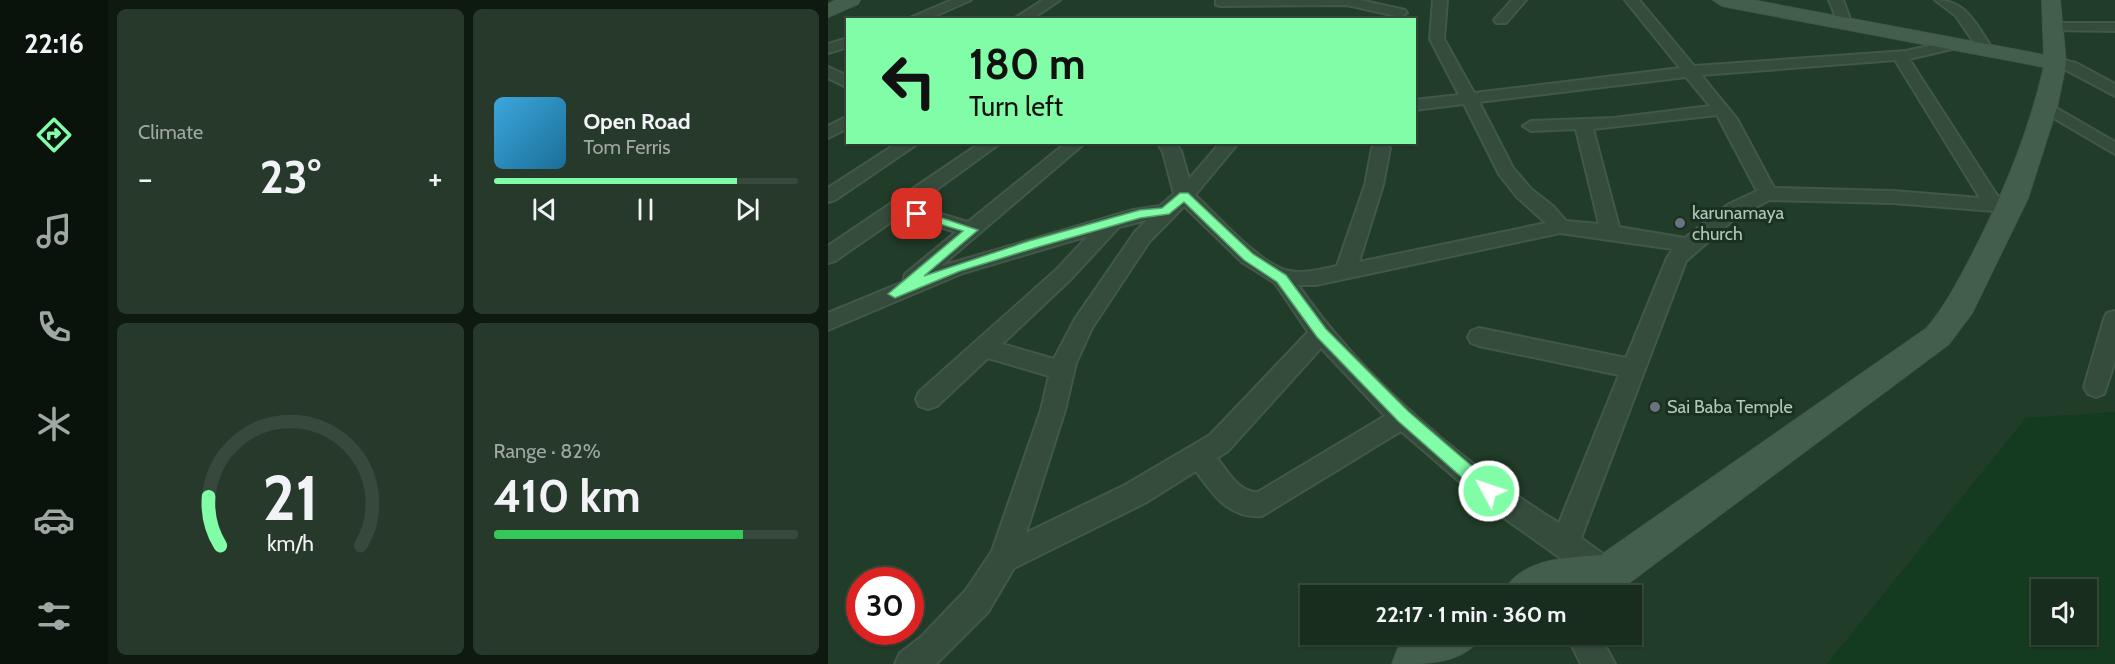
<!DOCTYPE html>
<meta charset="utf-8">
<style>
body{margin:0;font-family:Cabin,sans-serif;background:#26392b;color:#f1f3f6;height:100vh;display:flex;flex-direction:column;font-size:22px;white-space:nowrap}
*{box-sizing:border-box;margin:0}
p{font-size:20px;color:#9fa8a4}
.icon{flex:none;width:33px;height:33px;fill:none;stroke:currentColor;stroke-width:2;stroke-linecap:round;stroke-linejoin:round}
.map{position:relative;flex:1;overflow:hidden}
.panel{display:flex;flex-direction:column;gap:9px;padding:9px;background:#0e1910;width:720px}
.panel>*{flex:none}
.top-card{position:absolute;left:18px;top:18px;width:570px;height:126px;border-radius:0px;box-shadow:0 2px 4px #0004,0 0 0 2px #37493c;background:#81fca7;color:#111;overflow:hidden}
.buttons{position:absolute;left:1203px;top:579px;display:grid;gap:12px}
.buttons a{display:grid;place-items:center;width:66px;height:66px;border-radius:0px;background:#192d1e;box-shadow:0 2px 4px #0004,0 0 0 2px #37493c;font-size:30px}
.speed{position:absolute;left:18px;top:567px;display:flex;gap:12px;font-size:30px;font-weight:700;text-align:center}
.speed>*{display:grid;place-content:center;width:78px;height:78px;border-radius:50%;background:#192d1e;box-shadow:0 2px 4px #0004,0 0 0 2px #37493c;line-height:1}
.speed .limit{border:9px solid #d22;background:#fff;color:#111}
.pin{position:absolute;display:grid;place-items:center;width:51px;height:51px;color:#fff;margin:-26px;border-radius:12px;box-shadow:0 3px 9px #0006}
.me{position:absolute;width:66px;margin:-33px;rotate:310deg;stroke-linejoin:round;filter:drop-shadow(0 0 4px #0008)}
.turn{display:flex;align-items:center;gap:21px;height:126px;padding:0 24px;font-size:27px}
.turn .icon{width:78px;height:78px;stroke-width:2.5}
.turn b{display:block;font-size:42px;line-height:51px}
.big{font-size:45px;font-weight:800;line-height:1.1}
.panel .card{flex:1;display:flex;flex-direction:column;justify-content:center;gap:9px;min-width:0;padding:0 21px;border-radius:9px;background:#26392b}
.panel .dial{align-items:center;gap:0}
.dial svg{height:156px;overflow:visible;fill:none;stroke:#37493c;stroke-width:7;stroke-linecap:round;text-anchor:middle}
.dial text{fill:#f1f3f6;stroke:none}
.song{display:flex;align-items:center;gap:18px}
.cover{width:72px;height:72px;border-radius:9px;background:linear-gradient(135deg,hsl(200 70% 55%),hsl(200 70% 35%))}
.played{height:6px;border-radius:3px;background:linear-gradient(90deg,#81fca7 80%,#37493c 80%)}
.keys{display:flex;justify-content:space-around;direction:ltr}
.heat{display:flex;justify-content:space-between;align-items:center;font-size:33px;direction:ltr}
.charge{height:9px;border-radius:4px;background:linear-gradient(90deg,#34c759 82%,#37493c 0)}
.panel .tiles{flex:1;display:grid;gap:9px;grid-template-columns:repeat(2,1fr)}
.trip{position:absolute;left:472px;top:585px;width:342px;height:60px;border-radius:0px;background:#192d1e;box-shadow:0 2px 4px #0004,0 0 0 2px #37493c;font-weight:800;line-height:60px;text-align:center}
main{display:flex;flex:1;min-height:0}
.tabs{display:flex;flex-direction:column;width:108px;justify-content:space-around;align-items:center;background:#0a120c;color:#9fa8a4}
.tabs .icon{width:42px;height:42px}
.tabs .current{color:#81fca7}
.tabs b{font-size:27px;color:#f1f3f6}
.map>svg:first-child{display:block}
.water{fill:#143a1f;fill-rule:evenodd}
.lines{fill:none;stroke-linecap:round;stroke-linejoin:round}
.street-casing{stroke:#415848;stroke-width:4}
.secondary-casing{stroke:#415848;stroke-width:2}
.street{fill:#354c3c;fill-rule:evenodd}
.secondary{fill:#435f4c;fill-rule:evenodd}
.route{fill:#81fca7;stroke:#54a46d;stroke-width:1.5}
.worship-dot{fill:#6b7280;stroke:#1a3121;stroke-width:2}
.labels{text-anchor:middle;dominant-baseline:central;stroke-width:6;stroke-linejoin:round;paint-order:stroke}
.poi-label{font-size:18px;fill:#b0c8b8;stroke:#1a3121;text-anchor:start}
</style>
<main>
<nav class="tabs">
<b>22:16</b>
<svg class="icon current" aria-label="directions" viewBox="0 0 24 24"><path d="M12 3l9 9-9 9-9-9zM9 14v-3h6M13 9l2 2-2 2"/></svg>
<svg class="icon" aria-label="music" viewBox="0 0 24 24"><path d="M9 18V5l10-2v13"/><circle cx="6" cy="18" r="3"/><circle cx="16" cy="16" r="3"/></svg>
<svg class="icon" aria-label="phone" viewBox="0 0 24 24"><path d="M5 4h4l2 5-3 2q2 4 5 5l2-3 5 2v4C11 20 4 13 5 4z"/></svg>
<svg class="icon" aria-label="climate" viewBox="0 0 24 24"><path d="M12 3v18M4 7l16 10M4 17L20 7"/></svg>
<svg class="icon" aria-label="car" viewBox="0 0 24 24"><path d="M5 17H2v-5l4-1 3-4h7l3 4 3 1v5h-3M9 17h6M6 11h13"/><circle cx="7" cy="17" r="2"/><circle cx="17" cy="17" r="2"/></svg>
<svg class="icon" aria-label="filters" viewBox="0 0 24 24"><path d="M4 7h16M4 17h16"/><circle cx="9" cy="7" r="2"/><circle cx="15" cy="17" r="2"/></svg>
</nav>
<section class="panel">
<div class="tiles">
<div class="card"><p>Climate</p>
<div class="heat"><a>−</a><b class="big">23°</b><a>+</a></div>
</div>
<div class="card">
<div class="song"><i class="cover"></i><div><b>Open Road</b><p>Tom Ferris</p></div></div>
<div class="played"></div>
<div class="keys"><svg class="icon" aria-label="previous" viewBox="0 0 24 24"><path d="M18 5L8 12l10 7zM5 5v14"/></svg><svg class="icon" aria-label="pause" viewBox="0 0 24 24"><path d="M8 5v14M16 5v14"/></svg><svg class="icon" aria-label="next" viewBox="0 0 24 24"><path d="M6 5l10 7-10 7zM19 5v14"/></svg></div>
</div>
<div class="card dial"><svg viewBox="0 0 100 80">
<path d="M14 69A42 42 0 1 1 86 69"/>
<path d="M14 69A42 42 0 0 1 8 44" stroke="#81fca7"/>
<text x="50" y="56" font-size="32" font-weight="700">21</text>
<text x="50" y="72" font-size="11">km/h</text>
</svg></div>
<div class="card"><p>Range · 82%</p><b class="big">410 km</b><div class="charge"></div></div>
</div>
</section>
<div class="map">
<svg width="1287" height="664" viewBox="0 0 1287 664">
<rect width="100%" height="100%" fill="#213c28"/>
<!-- water -->
<path class="water" d="M1287,412V664H999L1198,418ZM1214,590H1258V634H1214Z"/>
<g class="lines">
<defs>
<path id="street" d="M124,0H143L98,20H77Z
M215,0H232L202,20H184Z
M388,0H532L577,10L579,13L572,17L519,5L393,6L388,5Z
M605,0H619L616,39L646,93L852,68L797,0H811L866,66L1078,51L1123,41L1128,42L1130,45L1128,48L1081,59L1170,197L1187,192L1196,198L1194,202L1166,211L1065,203L941,200L905,220L858,261L753,538L789,564L794,574L789,584L779,588L769,584L662,508L573,431L434,516C402,519 385,495 368,471L317,503L186,568L160,612L108,664H67L72,653L94,636L138,590L164,551L213,410L221,376L160,358L109,406L100,409L91,406L88,399L91,392L228,270L260,236L135,273L0,330V313L75,282L77,274L128,232L73,215L7,261L0,263V246L154,142H174L86,206L140,222L239,142H258L113,266L305,210L332,206L346,194L335,152L329,142H346L353,151L361,179L393,142H411L367,195C389,216 429,261 457,270C472,275 494,269 509,266L537,185L544,148L553,143L562,148L555,185L531,262L718,223L689,197L671,174L636,104L586,110V100L631,95L602,39ZM1067,60L1152,198L1065,191L946,188L909,119L873,75ZM858,77L882,106L786,118L703,121L695,126L703,131L748,129L771,224L738,221L725,206L703,189L685,168L651,102ZM889,115L929,191L901,204L857,238L791,227L765,129ZM356,206L414,262L447,283L480,332L382,435L297,485L198,533L237,410L248,363L264,328L321,242ZM319,220L307,232L247,319L226,359L174,344L242,280L291,227ZM732,233L845,249L839,258L798,358L651,328L643,331L640,337L643,343L651,346L791,375L731,523C635,464 534,378 470,285H488ZM493,348L557,416L430,492C411,493 399,471 389,458L400,451Z
M684,0H698L678,23H668L666,20Z
M1001,0H1015L1023,22L1021,25H1011Z
M1107,0C1140,0 1149,27 1166,51L1164,54H1154L1128,16Z
M1224,23H1287V31L1219,30V24Z
M20,38V47L0,53V44Z
M1227,58L1248,63L1287,84V96L1238,70L1222,66L1219,63Z
M0,67L20,76V88L0,78Z
M1218,102L1287,142V154L1212,110L1210,107L1212,104Z
M20,116V128L0,138V126Z
M71,142H92L7,200L0,202V188Z
M1287,311V361L1276,394L1268,397L1260,394L1256,387L1276,319L1279,313Z
M738,634H771L787,664H753Z"/>
<path id="secondary" d="M8,0H32L30,4L0,17V4Z
M885,0H924L1216,55L1214,0H1232L1238,63L1229,107L1200,198L1144,313L1121,344L794,588L780,594L765,596H674C690,558 738,558 773,555L1099,328C1118,305 1131,280 1145,253C1176,193 1201,133 1216,67L894,6Z
M593,634H654C638,664 599,664 564,664L570,648Z"/>
</defs>
<!-- street casing -->
<use href="#street" class="street-casing"/>
<!-- secondary casing -->
<use href="#secondary" class="secondary-casing"/>
<!-- street -->
<use href="#street" class="street"/>
<!-- secondary -->
<use href="#secondary" class="secondary"/>
</g>
<!-- route -->
<path class="route" d="M352,193H360L425,254L458,275L498,329L581,412L667,486L669,491L667,496L661,498L655,496L570,421L489,337L449,282L416,260L356,202L341,214L312,218L210,247L132,271L67,298L60,294L135,231L85,216V211H93L150,230L96,276L201,241L312,210L334,208Z"/>
<!-- markers -->
<g class="worship-dot">
<circle cx="852" cy="223" r="6"/>
<circle cx="827" cy="407" r="6"/>
</g>
<g class="labels">
<!-- poi labels -->
<g class="poi-label">
<text x="864" y="213">karunamaya<tspan x="864" dy="21">church</tspan></text>
<text x="839" y="407">Sai Baba Temple</text>
</g>
</g>
</svg>
<div class="buttons">
<a><svg class="icon" aria-label="sound" viewBox="0 0 24 24"><path d="M4 9h4l5-4v14l-5-4H4zM17 9q2 3 0 6"/></svg></a>
</div>
<div class="speed"><div class="limit">30</div></div>
<div class="pin" style="left:89px;top:214px;background:#d93025"><svg class="icon" aria-label="arrive" viewBox="0 0 24 24"><path d="M6 21V4h12l-3 4 3 4H6"/></svg></div>
<svg class="me" style="left:661px;top:491px" viewBox="-20 -20 40 40"><circle r="17" fill="#81fca7" stroke="#fff" stroke-width="3"/><path d="M0-11L8 9 0 5-8 9z" fill="#fff"/></svg>
<div class="trip">22:17 · 1 min · 360 m</div>
<div class="top-card">
<div class="turn"><svg class="icon" aria-label="left" viewBox="0 0 24 24"><path d="M17 20v-9H6M10 6l-5 5 5 5"/></svg><div><b>180 m</b>Turn left</div></div>
</div>
</div>
</main>
